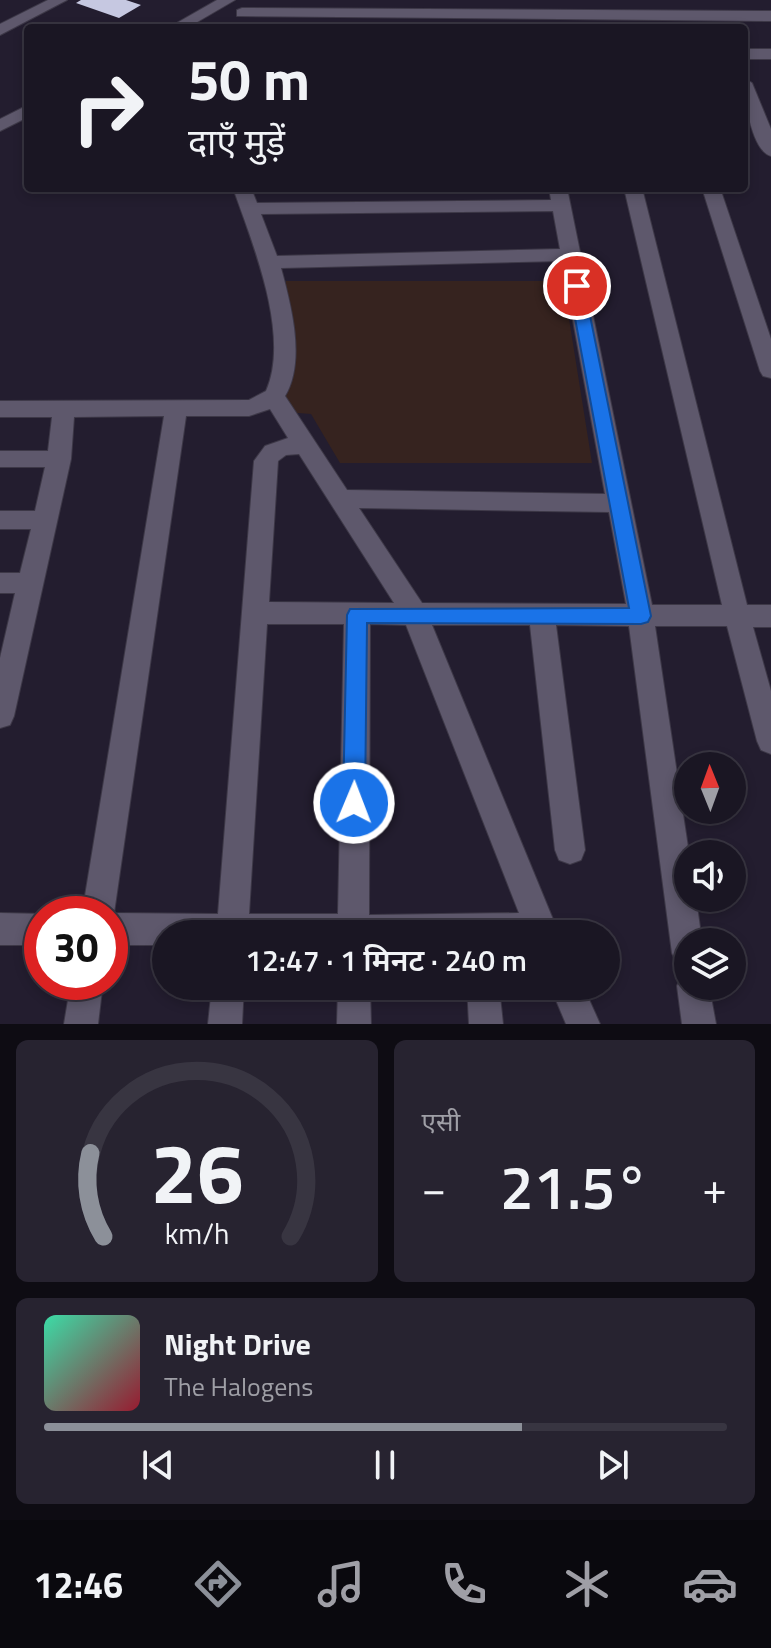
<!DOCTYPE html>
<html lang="hi">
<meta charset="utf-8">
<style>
body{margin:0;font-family:"Titillium Web","Noto Sans Devanagari",sans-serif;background:#272330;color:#f1f3f6;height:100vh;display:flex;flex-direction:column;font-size:30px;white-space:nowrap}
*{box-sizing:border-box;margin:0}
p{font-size:26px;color:#9f9fa6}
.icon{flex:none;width:44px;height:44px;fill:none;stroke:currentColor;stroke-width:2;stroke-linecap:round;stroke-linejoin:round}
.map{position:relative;height:1024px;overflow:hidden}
.details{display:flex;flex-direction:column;gap:16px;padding:16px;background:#0e0c13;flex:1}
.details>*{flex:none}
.banner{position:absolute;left:24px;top:24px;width:724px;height:168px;border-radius:8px;box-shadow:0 4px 12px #0003,0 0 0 2px #383541;background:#1a1623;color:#f1f3f6;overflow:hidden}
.needle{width:52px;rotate:359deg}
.fabs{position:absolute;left:674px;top:752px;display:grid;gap:16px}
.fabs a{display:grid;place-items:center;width:72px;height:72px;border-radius:50%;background:#1a1623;box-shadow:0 4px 12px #0003,0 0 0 2px #383541;font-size:40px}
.speed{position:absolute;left:24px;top:896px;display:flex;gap:16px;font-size:40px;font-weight:700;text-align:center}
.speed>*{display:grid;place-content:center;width:104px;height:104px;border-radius:50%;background:#1a1623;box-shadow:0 4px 12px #0003,0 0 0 2px #383541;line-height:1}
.speed .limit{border:12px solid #d22;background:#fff;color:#111}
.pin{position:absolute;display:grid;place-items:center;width:68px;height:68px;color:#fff;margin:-34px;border:4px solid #fff;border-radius:50%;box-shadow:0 2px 8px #0007}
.me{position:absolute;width:88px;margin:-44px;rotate:1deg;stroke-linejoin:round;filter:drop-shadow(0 0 6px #0008)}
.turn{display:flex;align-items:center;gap:28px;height:168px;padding:0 32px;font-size:36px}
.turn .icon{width:104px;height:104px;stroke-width:2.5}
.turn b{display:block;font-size:56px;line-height:68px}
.big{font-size:60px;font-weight:600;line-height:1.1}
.details .card{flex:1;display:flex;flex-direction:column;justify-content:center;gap:12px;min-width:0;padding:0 28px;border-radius:12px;background:#272330}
.details .dial{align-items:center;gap:0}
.dial svg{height:208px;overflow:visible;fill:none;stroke:#383541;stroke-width:7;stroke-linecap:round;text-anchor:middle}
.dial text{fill:#f1f3f6;stroke:none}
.song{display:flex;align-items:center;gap:24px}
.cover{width:96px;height:96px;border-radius:12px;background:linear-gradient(135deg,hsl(160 70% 55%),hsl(350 70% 35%))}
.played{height:8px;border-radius:4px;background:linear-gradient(90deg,#8c9099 70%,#383541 70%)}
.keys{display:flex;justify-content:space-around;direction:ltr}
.heat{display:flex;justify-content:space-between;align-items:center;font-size:44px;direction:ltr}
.details .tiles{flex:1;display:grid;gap:16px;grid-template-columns:1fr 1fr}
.card:last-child{grid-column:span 2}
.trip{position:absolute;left:152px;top:920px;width:468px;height:80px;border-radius:40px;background:#1a1623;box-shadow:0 4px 12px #0003,0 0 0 2px #383541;font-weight:600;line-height:80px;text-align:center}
.dock{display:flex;height:128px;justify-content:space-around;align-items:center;background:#0a090e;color:#9f9fa6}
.dock .icon{width:56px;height:56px}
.dock .current{color:#8c9099}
.dock b{font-size:36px;color:#f1f3f6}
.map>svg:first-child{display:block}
.education{fill:#36231f}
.building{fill:#c6c8e1}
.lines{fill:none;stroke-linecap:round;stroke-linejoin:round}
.minor-casing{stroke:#3d3847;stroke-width:2}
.minor{fill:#5e586c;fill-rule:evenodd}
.route{fill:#1a73e8;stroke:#114b97;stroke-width:2}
</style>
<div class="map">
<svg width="771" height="1024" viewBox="0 0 771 1024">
<rect width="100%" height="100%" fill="#231d2f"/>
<!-- education -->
<path class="education" d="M286,281H563L592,463H340L311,414L285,412Z"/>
<!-- building -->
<path class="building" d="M81,0H126L141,5L119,18L76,3Z"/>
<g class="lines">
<defs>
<path id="minor" d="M48,0H67L0,35V24Z
M217,0H235L187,28H168Z
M242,8L771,11V21L237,16V10Z
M744,49H771V59H744Z
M744,78L752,83L771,129V156C751,151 744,96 744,78Z
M28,105V117L0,131V119Z
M233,188H251L257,203L551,200L549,188H567L652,605H722L624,188H642L747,605H771V627H753L771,691V754L761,750L757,741L727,626H655L689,854L688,898H696L702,942H688V969L677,964L672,953L629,626L556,625L585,850L581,860L570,864L559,860L555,850L530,625H432L559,934H166V945H110V914H82L164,416L74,417L71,459L14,716L10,725L0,728V658L15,593H0V573H20L31,529H0V511H35L45,467H0V451H48L52,417H0V401L249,400L266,391C291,335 252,242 233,188ZM553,211L560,249L277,256L261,214ZM562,261L605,494L347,490L285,396C306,361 291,305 281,268ZM270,409L288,438L265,446L254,461L218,914L114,913L186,416H249ZM299,454L394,603L269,602L278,461L286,455ZM359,508L609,512L626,604L422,603ZM267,624H344L338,914H249ZM370,624L406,625L519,913L369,915Z
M702,188H720L771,339V378L763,376L760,371Z
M0,913L44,914L42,945H0Z
M688,972V986H709L716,1024H682L677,986L682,975Z
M71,982H103L98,1024H64Z
M212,986H244L242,1024H208Z
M338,986H370L371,1024H337Z
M467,986H499L503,1024H469Z
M550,986H583L600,1024H566Z"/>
</defs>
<!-- minor casing -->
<use href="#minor" class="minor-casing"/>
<!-- minor -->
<use href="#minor" class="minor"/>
</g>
<!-- route -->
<path class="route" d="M577,281L584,286L651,616L648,622L641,624L367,623L365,803L362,810L354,813L346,810L343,803L347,615L350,609L629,608L569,286Z"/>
</svg>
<div class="fabs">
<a><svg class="needle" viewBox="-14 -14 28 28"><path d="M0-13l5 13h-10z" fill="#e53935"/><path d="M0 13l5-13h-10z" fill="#9f9fa6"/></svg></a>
<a><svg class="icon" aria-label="sound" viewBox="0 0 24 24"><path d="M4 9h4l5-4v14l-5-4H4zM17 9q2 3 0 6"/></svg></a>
<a><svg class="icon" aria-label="layers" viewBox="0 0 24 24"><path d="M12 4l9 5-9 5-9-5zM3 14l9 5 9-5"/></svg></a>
</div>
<div class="speed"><div class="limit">30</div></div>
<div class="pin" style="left:577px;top:286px;background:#d93025"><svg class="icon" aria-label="arrive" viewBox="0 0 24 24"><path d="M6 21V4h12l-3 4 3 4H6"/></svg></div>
<svg class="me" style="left:354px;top:803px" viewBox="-20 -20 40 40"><circle r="17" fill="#1a73e8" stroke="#fff" stroke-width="3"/><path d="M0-11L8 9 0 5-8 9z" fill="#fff"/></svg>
<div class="trip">12:47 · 1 मिनट · 240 m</div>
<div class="banner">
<div class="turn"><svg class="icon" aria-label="right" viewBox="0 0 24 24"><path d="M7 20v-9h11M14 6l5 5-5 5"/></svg><div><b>50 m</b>दाएँ मुड़ें</div></div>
</div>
</div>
<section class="details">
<div class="tiles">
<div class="card dial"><svg viewBox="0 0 100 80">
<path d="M14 69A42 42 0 1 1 86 69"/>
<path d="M14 69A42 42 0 0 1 9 37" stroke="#8c9099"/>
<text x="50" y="56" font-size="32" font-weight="700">26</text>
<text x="50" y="72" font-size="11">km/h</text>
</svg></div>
<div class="card"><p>एसी</p>
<div class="heat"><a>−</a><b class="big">21.5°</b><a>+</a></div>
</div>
<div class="card">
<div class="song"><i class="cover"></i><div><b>Night Drive</b><p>The Halogens</p></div></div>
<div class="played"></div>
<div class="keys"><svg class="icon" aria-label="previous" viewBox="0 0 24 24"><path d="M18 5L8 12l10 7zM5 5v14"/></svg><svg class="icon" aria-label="pause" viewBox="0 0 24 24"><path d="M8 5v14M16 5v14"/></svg><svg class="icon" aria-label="next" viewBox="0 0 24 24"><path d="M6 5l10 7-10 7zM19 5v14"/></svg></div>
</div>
</div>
</section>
<nav class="dock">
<b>12:46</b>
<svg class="icon current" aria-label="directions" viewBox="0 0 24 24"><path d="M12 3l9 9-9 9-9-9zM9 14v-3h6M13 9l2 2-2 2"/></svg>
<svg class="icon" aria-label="music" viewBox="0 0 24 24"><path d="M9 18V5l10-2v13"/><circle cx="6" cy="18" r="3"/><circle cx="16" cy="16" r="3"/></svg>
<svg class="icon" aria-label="phone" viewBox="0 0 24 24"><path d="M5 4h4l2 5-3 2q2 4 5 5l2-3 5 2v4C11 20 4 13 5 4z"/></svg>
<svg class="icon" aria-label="climate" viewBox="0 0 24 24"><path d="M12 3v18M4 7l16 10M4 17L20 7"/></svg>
<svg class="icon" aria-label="car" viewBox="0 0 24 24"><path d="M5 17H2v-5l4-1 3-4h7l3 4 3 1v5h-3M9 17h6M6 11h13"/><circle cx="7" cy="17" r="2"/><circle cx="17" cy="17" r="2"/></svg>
</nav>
